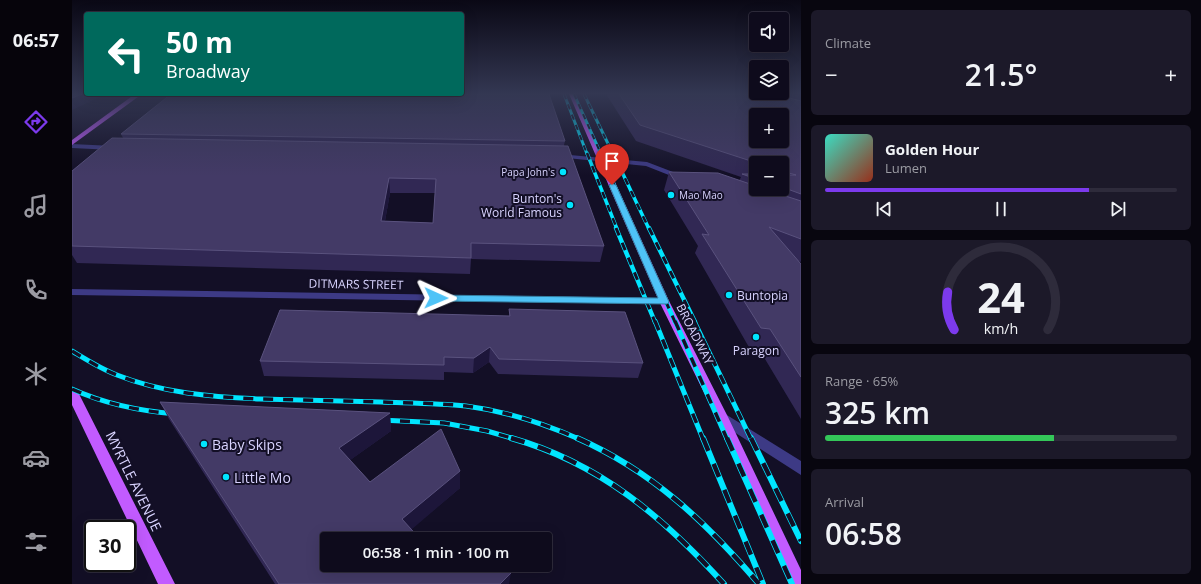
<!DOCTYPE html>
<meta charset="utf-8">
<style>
body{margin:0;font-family:"Open Sans",sans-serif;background:#1c1929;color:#f1f3f6;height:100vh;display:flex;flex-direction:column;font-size:15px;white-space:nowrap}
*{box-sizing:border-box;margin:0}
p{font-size:13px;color:#9b9ba3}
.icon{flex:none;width:22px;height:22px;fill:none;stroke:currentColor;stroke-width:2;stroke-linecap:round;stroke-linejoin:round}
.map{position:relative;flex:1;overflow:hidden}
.details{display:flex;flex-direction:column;gap:10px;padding:10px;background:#08060f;width:400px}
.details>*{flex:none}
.banner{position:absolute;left:12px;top:12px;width:380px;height:84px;border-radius:4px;box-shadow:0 4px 16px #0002,0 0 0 1px #2e2b3b;background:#00695c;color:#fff;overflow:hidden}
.buttons{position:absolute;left:677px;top:12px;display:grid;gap:8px}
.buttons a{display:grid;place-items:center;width:40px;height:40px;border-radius:4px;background:#0e0b1c;box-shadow:0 4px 16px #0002,0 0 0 1px #2e2b3b;font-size:20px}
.speed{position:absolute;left:12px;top:520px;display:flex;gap:8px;font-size:20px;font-weight:700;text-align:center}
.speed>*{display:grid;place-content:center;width:52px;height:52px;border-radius:50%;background:#0e0b1c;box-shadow:0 4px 16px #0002,0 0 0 1px #2e2b3b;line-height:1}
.speed .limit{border:2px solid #111;border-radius:6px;background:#fff;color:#111}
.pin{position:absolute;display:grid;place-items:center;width:34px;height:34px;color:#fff;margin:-41px -17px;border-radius:50% 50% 50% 0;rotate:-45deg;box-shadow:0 0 4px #0007}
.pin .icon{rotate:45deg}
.me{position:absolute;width:44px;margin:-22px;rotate:91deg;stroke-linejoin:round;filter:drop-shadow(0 0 3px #0008)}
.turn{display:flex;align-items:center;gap:14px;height:84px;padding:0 16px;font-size:18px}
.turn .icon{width:52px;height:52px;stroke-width:2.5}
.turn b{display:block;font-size:28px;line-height:34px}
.big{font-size:30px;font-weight:600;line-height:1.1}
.details .tile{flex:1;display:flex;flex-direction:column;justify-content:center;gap:6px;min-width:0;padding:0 14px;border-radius:6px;background:#1c1929}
.details .dial{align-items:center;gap:0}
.dial svg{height:104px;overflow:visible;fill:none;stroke:#2e2b3b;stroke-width:7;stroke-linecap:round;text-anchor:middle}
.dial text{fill:#f1f3f6;stroke:none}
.song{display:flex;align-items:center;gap:12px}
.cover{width:48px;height:48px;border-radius:6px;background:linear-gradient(135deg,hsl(170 70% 55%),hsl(10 70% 35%))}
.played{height:4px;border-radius:2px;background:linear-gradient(90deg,#7c3aed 75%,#2e2b3b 75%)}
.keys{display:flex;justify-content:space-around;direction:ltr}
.heat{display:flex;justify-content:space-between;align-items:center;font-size:22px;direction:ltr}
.charge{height:6px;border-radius:3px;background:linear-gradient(90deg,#34c759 65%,#2e2b3b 0)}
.trip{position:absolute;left:248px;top:532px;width:232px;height:40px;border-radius:4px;background:#0e0b1c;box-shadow:0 4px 16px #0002,0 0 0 1px #2e2b3b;font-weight:600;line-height:40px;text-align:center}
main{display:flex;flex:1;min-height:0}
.tab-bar{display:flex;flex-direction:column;width:72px;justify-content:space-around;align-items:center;background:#06040b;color:#9b9ba3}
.tab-bar .icon{width:28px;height:28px}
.tab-bar .current{color:#7c3aed}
.tab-bar b{font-size:18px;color:#f1f3f6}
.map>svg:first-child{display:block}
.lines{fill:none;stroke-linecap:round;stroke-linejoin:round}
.minor{fill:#3d3a85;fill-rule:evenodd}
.major{fill:#c25bff;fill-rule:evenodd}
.rail-far4-casing{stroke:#00e5ff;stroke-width:3}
.rail-far3-casing{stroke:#00e5ff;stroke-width:3.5}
.rail-far2-casing{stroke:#00e5ff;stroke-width:4.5}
.rail-far1-casing{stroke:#00e5ff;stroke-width:5}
.rail-casing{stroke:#00e5ff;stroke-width:6}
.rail-far4{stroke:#130f26;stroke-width:2;stroke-dasharray:5.5;stroke-linecap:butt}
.rail-far3{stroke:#130f26;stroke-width:2.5;stroke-dasharray:7;stroke-linecap:butt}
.rail-far2{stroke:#130f26;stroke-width:3;stroke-dasharray:8;stroke-linecap:butt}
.rail-far1{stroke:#130f26;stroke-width:3.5;stroke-dasharray:10;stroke-linecap:butt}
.rail{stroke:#130f26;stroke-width:4.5;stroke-dasharray:14;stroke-linecap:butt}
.wall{fill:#312854;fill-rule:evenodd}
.shaded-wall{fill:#1d163a}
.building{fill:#433a66;stroke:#5a527e;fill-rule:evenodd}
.route{fill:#4fc3f7;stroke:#337fa1}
.poi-dot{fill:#00e5ff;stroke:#130f26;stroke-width:1.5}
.labels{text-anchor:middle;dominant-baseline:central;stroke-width:4;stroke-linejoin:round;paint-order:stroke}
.far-poi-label{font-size:10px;fill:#d9d4ff;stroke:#130f26;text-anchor:end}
.poi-label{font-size:12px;fill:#d9d4ff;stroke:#130f26;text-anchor:end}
.street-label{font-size:12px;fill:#d9d4ff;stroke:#130f26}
.near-poi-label{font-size:14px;fill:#d9d4ff;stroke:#130f26;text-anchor:start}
.near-street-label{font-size:14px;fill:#d9d4ff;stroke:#130f26}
</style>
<main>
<nav class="tab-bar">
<b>06:57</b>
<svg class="icon current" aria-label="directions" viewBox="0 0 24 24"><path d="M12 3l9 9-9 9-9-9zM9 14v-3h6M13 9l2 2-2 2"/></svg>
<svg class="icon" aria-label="music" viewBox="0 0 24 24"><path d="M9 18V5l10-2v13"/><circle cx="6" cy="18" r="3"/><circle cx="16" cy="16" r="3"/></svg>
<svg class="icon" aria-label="phone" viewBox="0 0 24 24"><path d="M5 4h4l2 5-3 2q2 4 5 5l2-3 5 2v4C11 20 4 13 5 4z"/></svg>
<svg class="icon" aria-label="climate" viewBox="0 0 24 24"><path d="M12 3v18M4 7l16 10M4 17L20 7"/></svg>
<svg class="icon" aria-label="car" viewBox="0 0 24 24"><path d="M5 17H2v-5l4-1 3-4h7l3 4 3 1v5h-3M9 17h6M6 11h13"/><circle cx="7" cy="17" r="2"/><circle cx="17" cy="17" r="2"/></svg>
<svg class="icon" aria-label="filters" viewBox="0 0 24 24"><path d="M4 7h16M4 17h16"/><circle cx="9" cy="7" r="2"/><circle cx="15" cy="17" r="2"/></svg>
</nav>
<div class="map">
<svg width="729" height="584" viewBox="0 0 729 584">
<rect width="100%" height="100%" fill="#130f26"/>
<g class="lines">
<!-- minor -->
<path class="minor" d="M0,144L41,146L44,148L41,150L0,148Z
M487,154L575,162L614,177L610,179H607L574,166L485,157L484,156Z
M0,289L592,298L597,301L592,304L0,295Z
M650,412L729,461V475L645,421L644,417L645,413Z"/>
<!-- major -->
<path class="major" d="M63,94H70L0,145V140Z
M497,94H503L597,301L656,417L729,570V584H718L644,417L587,301Z
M0,387L4,389L6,392L103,584H86L0,405Z"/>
<defs>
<path id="rail-far4" d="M492,94L515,154
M502,94L529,154
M512,94L541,154"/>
<path id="rail-far3" d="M515,153L545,229
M528,153L562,229
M541,153L577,229"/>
<path id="rail-far2" d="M544,228L583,322
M561,228L603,322
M577,228L623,322"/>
<path id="rail-far1" d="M583,321L631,439
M603,321L655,439
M622,321L679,439
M0,351C15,360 29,369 45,375C90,393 140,397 188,399C228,400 269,401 309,402C337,403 366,403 394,406C433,411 471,423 507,439
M0,389C33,404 68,411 104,414
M308,420L372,423L415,431L443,439"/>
<path id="rail" d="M439,438C528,463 591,517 652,584
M505,438C580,471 634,522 687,584
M631,438L691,584
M655,438L720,584
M679,438L729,541"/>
</defs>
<!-- rail-far4 casing -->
<use href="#rail-far4" class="rail-far4-casing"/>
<!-- rail-far3 casing -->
<use href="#rail-far3" class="rail-far3-casing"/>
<!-- rail-far2 casing -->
<use href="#rail-far2" class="rail-far2-casing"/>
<!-- rail-far1 casing -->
<use href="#rail-far1" class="rail-far1-casing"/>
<!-- rail casing -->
<use href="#rail" class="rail-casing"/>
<!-- rail-far4 -->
<use href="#rail-far4" class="rail-far4"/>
<!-- rail-far3 -->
<use href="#rail-far3" class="rail-far3"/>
<!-- rail-far2 -->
<use href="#rail-far2" class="rail-far2"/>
<!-- rail-far1 -->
<use href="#rail-far1" class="rail-far1"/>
<!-- rail -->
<use href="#rail" class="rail"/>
</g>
<!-- wall -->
<path class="wall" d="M534,94H729V262L727,261L729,264V419L687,349H678L623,253L626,246L592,190L597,172L667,181L669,177L564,141ZM684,163H710V189H684Z
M49,134L493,141L492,145L532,246L528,262L399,259L398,274L5,263L0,255V171L51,138ZM318,193H363L361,223L313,221Z
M437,309L571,363L566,378L426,374L417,362L401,373L372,372V380L192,376L188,361L437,316Z
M88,402L318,413L319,431L278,460L298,482L388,488L339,529L375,568L437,584H203L97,419Z"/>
<!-- shaded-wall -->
<path class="shaded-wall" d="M10,94H35L0,110V98Z
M317,178L318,193L310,237L309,221Z
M418,347L417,362L401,373L402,358Z
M318,413L319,431L270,466L267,448Z
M388,471V488L332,536L330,519Z
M439,573L437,584H428Z"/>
<!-- building -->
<path class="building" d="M0,94H10L0,98Z
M99,94H477L493,141L49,134Z
M547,94H702L729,101V194L710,187V175H724L710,171V163H685L568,125ZM684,115H710V141H684Z
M40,138L496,146L532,246L399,243V258L0,246V171ZM317,178L364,179L361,223L309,221Z
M597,172L646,173L684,186V189H692L729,201V239L697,227L729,264V377L698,329L689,328L630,234L637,235Z
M670,174H684V179Z
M437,309L553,312L571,363L427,359L418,347L402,358L372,357V365L188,361L208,310L438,316Z
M88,402L318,413L267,448L298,482L369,429L388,471L330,519L348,539H255V565H372L375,568L378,565H431L439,573L428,584H207Z"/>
<!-- sky -->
<linearGradient id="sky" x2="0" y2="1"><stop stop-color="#0a0815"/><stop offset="0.53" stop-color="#333752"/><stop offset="1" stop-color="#333752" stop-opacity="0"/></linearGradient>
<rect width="729" height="176" fill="url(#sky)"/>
<!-- route -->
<path class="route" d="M540,183L544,185L597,302L595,304L364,301L359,298L364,295L586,298L537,185Z"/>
<!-- markers -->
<g class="poi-dot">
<circle cx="491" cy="172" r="4"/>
<circle cx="599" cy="195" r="4"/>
<circle cx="498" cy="205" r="4"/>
<circle cx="657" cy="295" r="4"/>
<circle cx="684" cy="337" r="4"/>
<circle cx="132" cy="444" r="4"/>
<circle cx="154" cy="477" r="4"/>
</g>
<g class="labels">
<!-- far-poi labels -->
<g class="far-poi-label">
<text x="483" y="172">Papa John's</text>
<text x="607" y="195" text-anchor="start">Mao Mao</text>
</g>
<!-- poi labels -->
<g class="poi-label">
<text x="490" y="198">Bunton's<tspan x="490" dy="14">World Famous</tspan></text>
<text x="665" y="295" text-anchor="start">Buntopia</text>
<text x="684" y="350" text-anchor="middle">Paragon</text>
</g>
<!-- street labels -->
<g class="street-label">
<text transform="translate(284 284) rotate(1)">DITMARS STREET</text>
<text transform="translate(623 334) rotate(63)">BROADWAY</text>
</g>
<!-- near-poi labels -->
<g class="near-poi-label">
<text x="140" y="444">Baby Skips</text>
<text x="162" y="477">Little Mo</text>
</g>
<!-- near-street labels -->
<g class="near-street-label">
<text transform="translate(62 481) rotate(64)">MYRTLE AVENUE</text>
</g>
</g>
</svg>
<div class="buttons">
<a><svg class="icon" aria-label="sound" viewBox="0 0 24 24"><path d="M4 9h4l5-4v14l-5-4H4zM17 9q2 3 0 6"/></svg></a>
<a><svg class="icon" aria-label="layers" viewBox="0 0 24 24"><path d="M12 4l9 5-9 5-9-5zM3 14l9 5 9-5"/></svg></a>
<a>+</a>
<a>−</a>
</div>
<div class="speed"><div class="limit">30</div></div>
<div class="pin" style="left:540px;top:185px;background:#d93025"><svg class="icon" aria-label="arrive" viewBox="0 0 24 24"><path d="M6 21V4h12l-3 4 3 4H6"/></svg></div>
<svg class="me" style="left:364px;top:298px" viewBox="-20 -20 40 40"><path d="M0-17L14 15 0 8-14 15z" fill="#4fc3f7" stroke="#fff" stroke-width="4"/></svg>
<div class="trip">06:58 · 1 min · 100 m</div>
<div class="banner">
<div class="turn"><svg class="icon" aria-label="left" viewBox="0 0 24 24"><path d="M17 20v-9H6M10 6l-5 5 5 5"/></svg><div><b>50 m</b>Broadway</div></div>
</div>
</div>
<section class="details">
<div class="tile"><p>Climate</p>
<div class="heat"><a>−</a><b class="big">21.5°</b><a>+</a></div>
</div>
<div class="tile">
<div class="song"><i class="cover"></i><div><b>Golden Hour</b><p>Lumen</p></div></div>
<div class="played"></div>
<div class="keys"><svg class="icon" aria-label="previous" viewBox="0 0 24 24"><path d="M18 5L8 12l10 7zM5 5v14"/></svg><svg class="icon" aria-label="pause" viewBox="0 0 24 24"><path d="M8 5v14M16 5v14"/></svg><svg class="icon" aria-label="next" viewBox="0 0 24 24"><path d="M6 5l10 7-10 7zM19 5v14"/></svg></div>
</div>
<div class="tile dial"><svg viewBox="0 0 100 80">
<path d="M14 69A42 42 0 1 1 86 69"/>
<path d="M14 69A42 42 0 0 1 9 40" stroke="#7c3aed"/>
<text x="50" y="56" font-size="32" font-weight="700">24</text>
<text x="50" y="72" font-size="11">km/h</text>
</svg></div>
<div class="tile"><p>Range · 65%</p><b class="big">325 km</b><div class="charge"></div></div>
<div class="tile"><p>Arrival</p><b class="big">06:58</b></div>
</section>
</main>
